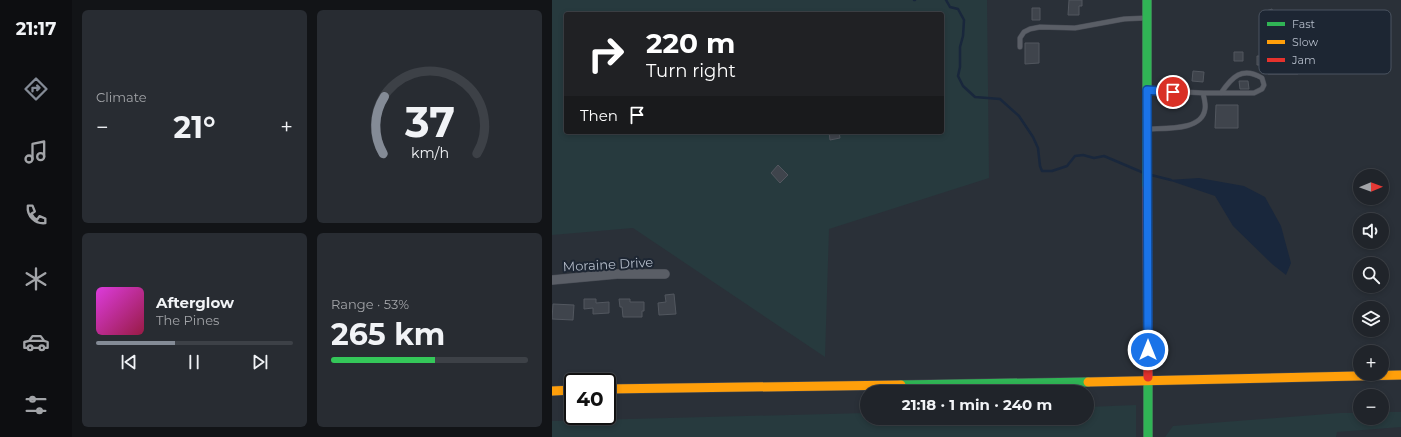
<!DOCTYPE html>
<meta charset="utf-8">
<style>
body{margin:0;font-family:Montserrat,sans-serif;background:#282c32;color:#f1f3f6;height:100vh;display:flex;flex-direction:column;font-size:15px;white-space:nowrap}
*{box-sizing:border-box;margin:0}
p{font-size:13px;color:#a2a4a8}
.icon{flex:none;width:22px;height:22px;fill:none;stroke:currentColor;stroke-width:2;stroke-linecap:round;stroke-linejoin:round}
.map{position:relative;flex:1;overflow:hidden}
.panel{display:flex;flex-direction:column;gap:10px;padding:10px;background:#121417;width:480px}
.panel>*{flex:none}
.guide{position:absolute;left:12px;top:12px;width:380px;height:122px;border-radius:4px;box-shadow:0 2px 6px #0003,0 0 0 1px #3d4147;background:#202124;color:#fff;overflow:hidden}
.needle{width:26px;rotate:89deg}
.buttons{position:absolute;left:801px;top:169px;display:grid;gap:8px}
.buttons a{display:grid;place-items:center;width:36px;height:36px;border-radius:50%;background:#20242a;box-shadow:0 2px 6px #0003,0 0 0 1px #3d4147;font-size:20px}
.speed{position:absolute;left:12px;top:373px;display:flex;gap:8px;font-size:20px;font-weight:700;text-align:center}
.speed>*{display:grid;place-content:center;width:52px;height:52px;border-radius:50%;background:#20242a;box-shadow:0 2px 6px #0003,0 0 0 1px #3d4147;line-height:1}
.speed .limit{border:2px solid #111;border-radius:6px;background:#fff;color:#111}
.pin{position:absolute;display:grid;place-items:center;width:34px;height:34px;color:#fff;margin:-17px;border:2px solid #fff;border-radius:50%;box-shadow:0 1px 4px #0007}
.me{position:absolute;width:44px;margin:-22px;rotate:0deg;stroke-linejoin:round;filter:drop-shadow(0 0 3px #0008)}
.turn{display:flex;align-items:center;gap:14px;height:84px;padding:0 16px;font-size:18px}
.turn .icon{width:52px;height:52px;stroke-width:2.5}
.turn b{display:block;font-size:28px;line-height:34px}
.then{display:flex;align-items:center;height:38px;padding:0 16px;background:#0003;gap:8px;font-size:15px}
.big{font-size:30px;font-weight:700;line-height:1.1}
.panel .widget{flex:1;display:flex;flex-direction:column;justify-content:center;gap:6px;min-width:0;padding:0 14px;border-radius:6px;background:#282c32}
.panel .dial{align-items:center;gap:0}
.dial svg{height:104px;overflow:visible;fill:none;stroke:#3d4147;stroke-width:7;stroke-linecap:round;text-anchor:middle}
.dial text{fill:#f1f3f6;stroke:none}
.song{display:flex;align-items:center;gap:12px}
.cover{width:48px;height:48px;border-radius:6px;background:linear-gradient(135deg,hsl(300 70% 55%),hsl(340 70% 35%))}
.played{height:4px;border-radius:2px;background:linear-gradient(90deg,#848b96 40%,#3d4147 40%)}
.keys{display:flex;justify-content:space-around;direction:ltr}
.heat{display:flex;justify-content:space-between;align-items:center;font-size:22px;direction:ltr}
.charge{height:6px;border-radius:3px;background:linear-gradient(90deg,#34c759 53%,#3d4147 0)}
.panel .tiles{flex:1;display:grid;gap:10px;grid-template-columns:repeat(2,1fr)}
.trip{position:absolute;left:308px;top:385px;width:234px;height:40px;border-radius:20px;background:#20242a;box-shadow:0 2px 6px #0003,0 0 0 1px #3d4147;font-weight:700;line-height:40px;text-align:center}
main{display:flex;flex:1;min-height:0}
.dock{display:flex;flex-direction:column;width:72px;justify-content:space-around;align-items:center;background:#0d0e11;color:#a2a4a8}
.dock .icon{width:28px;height:28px}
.dock .on{color:#848b96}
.dock b{font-size:18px;color:#f1f3f6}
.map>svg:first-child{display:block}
.green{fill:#273a3e;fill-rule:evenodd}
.water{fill:#19273c}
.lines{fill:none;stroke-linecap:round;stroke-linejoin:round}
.stream{stroke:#19273c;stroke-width:2.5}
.building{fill:#3f444c;stroke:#52575f}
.lane-casing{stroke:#484c55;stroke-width:5.5}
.street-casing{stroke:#484c55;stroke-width:10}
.fast-casing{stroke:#484c55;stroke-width:10}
.slow-casing{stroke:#484c55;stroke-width:10}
.jam-casing{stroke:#484c55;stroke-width:10}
.lane{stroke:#5a5e66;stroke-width:4.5}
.street{stroke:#5a5e66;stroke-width:9}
.fast{stroke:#30b455;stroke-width:9}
.slow{stroke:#ff9f0a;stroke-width:9}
.jam{stroke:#e5322d;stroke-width:9}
.route-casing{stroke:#114b97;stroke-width:10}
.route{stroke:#1a73e8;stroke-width:7}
.labels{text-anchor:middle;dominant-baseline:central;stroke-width:4;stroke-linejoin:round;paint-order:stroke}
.street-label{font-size:13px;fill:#b4bcc9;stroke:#1d2633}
.key{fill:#1d2633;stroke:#4a5360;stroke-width:1}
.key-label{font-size:11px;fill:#b4bcc9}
</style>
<main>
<nav class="dock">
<b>21:17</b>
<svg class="icon on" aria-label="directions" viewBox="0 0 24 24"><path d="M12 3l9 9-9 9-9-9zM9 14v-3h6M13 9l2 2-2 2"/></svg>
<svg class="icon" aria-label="music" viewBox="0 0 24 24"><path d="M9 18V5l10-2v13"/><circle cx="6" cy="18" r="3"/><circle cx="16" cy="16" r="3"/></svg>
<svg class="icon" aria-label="phone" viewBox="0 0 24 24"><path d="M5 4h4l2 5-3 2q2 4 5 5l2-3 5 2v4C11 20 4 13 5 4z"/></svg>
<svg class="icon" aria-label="climate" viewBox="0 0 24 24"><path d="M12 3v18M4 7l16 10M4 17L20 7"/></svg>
<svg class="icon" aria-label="car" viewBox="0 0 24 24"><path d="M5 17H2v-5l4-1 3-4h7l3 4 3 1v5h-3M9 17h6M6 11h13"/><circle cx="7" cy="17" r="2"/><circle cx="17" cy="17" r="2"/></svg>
<svg class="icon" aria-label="filters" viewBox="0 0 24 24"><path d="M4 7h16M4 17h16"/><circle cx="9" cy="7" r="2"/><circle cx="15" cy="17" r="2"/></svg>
</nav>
<section class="panel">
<div class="tiles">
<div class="widget"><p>Climate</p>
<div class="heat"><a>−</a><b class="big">21°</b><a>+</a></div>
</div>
<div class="widget dial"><svg viewBox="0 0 100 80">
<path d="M14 69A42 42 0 1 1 86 69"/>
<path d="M14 69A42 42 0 0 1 15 25" stroke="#848b96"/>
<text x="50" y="56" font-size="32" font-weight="700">37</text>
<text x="50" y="72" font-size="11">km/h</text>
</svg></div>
<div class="widget">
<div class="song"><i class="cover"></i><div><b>Afterglow</b><p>The Pines</p></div></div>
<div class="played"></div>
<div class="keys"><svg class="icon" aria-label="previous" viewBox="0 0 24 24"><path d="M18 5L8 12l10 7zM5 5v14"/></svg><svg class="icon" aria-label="pause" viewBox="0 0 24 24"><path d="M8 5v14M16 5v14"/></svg><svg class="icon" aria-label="next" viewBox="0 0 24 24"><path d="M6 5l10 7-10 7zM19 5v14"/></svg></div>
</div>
<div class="widget"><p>Range · 53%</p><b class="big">265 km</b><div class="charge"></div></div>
</div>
</section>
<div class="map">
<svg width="849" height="437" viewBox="0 0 849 437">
<rect width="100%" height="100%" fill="#2a3038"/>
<!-- green -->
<path class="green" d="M0,0H435L437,178L277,229L273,357L81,228L0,235ZM14,14H390V132H14Z
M584,405V437H0V421L315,413V418H535V407Z
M830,412H849V427L785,432L784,437H613L621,426L788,413H808V418H830Z"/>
<!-- water -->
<path class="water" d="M647,178L692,186L713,197L729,226L739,263L734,275L720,264L681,226L663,196L616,180Z"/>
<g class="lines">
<!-- stream -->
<path class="stream" d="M362,0H363
M394,0L398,7L406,9L412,20L411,36L408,47V67L406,76L411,86L423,97L448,99L467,116L481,137L486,148L488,166L490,171H500L515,166L523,156L531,155L542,158L552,156L592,173
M599,175L619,180"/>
</g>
<!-- building -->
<path class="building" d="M517,0H530V6H527V15H516Z
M480,8H488V20H480Z
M720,9L723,18L717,20L714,11Z
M473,43H487V63L473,64Z
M716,50H724V60H746V74H716V65H705V56H716Z
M682,52H691V61H682Z
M641,71L652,72L651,82L640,81Z
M687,81H696L697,89H688Z
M664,105H686V128H663Z
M277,132H287L288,138L278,140Z
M226,165L236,175L228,183L219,173Z
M122,294L124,314L107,315L106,303L114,302L113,295Z
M32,299H44V303L57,302V313L41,314V308L32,309Z
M67,299H78V302H92V311H90V317H71L70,307H68Z
M1,304L22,305L21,320L0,319Z"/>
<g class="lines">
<defs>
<path id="lane" d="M468,47V38L472,32L478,29L488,27L523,28L572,19L593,18
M597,90L651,93H702L710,89L712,85L710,78C690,66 680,77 669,93
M596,129C613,128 650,131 653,109C654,104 652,98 651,93"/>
<path id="street" d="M0,280L65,274H113"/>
<path id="fast" d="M595,0V188
M596,377V437
M349,385L536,382"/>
<path id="slow" d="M536,382L849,375
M55,389L349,385
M0,391L21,390"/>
<path id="jam" d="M595,188L596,377"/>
</defs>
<!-- lane casing -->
<use href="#lane" class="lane-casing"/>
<!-- street casing -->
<use href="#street" class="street-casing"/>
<!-- fast casing -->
<use href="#fast" class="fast-casing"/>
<!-- slow casing -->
<use href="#slow" class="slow-casing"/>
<!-- jam casing -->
<use href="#jam" class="jam-casing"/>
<!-- lane -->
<use href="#lane" class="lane"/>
<!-- street -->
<use href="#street" class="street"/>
<!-- fast -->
<use href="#fast" class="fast"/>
<!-- slow -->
<use href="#slow" class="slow"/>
<!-- jam -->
<use href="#jam" class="jam"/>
</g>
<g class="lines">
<defs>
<path id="route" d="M596,350L595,90L621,92"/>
</defs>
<!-- route casing -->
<use href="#route" class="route-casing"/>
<!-- route -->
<use href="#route" class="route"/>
</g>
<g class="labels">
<!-- street labels -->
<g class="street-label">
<text transform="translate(56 264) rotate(-3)">Moraine Drive</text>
</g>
</g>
<!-- legend -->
<rect x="707" y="10" width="132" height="64" rx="6" class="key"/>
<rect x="715" y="22" width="18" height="4" fill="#30b455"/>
<rect x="715" y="40" width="18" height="4" fill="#ff9f0a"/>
<rect x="715" y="58" width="18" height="4" fill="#e5322d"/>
<g class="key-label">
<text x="740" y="28">Fast</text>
<text x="740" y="46">Slow</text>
<text x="740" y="64">Jam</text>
</g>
</svg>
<div class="buttons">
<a><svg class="needle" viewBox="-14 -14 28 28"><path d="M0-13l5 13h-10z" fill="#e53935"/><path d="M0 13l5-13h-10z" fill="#a2a4a8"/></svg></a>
<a><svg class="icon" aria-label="sound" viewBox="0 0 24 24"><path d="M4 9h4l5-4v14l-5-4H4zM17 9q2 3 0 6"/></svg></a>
<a><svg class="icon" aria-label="search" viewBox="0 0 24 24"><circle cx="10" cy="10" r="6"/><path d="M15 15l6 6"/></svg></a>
<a><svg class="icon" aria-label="layers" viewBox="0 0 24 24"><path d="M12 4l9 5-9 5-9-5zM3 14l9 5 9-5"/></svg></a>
<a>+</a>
<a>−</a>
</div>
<div class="speed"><div class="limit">40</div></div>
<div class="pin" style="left:621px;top:92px;background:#d93025"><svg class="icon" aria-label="arrive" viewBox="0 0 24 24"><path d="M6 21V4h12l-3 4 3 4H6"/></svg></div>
<svg class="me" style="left:596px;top:350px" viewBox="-20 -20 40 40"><circle r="17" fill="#1a73e8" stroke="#fff" stroke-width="3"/><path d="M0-11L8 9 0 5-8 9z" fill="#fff"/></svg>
<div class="trip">21:18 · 1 min · 240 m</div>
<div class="guide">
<div class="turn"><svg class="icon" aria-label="right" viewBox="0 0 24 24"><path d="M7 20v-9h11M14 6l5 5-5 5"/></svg><div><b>220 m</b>Turn right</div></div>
<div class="then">Then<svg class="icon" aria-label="arrive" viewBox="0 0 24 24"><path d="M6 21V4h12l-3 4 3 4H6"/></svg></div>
</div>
</div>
</main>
